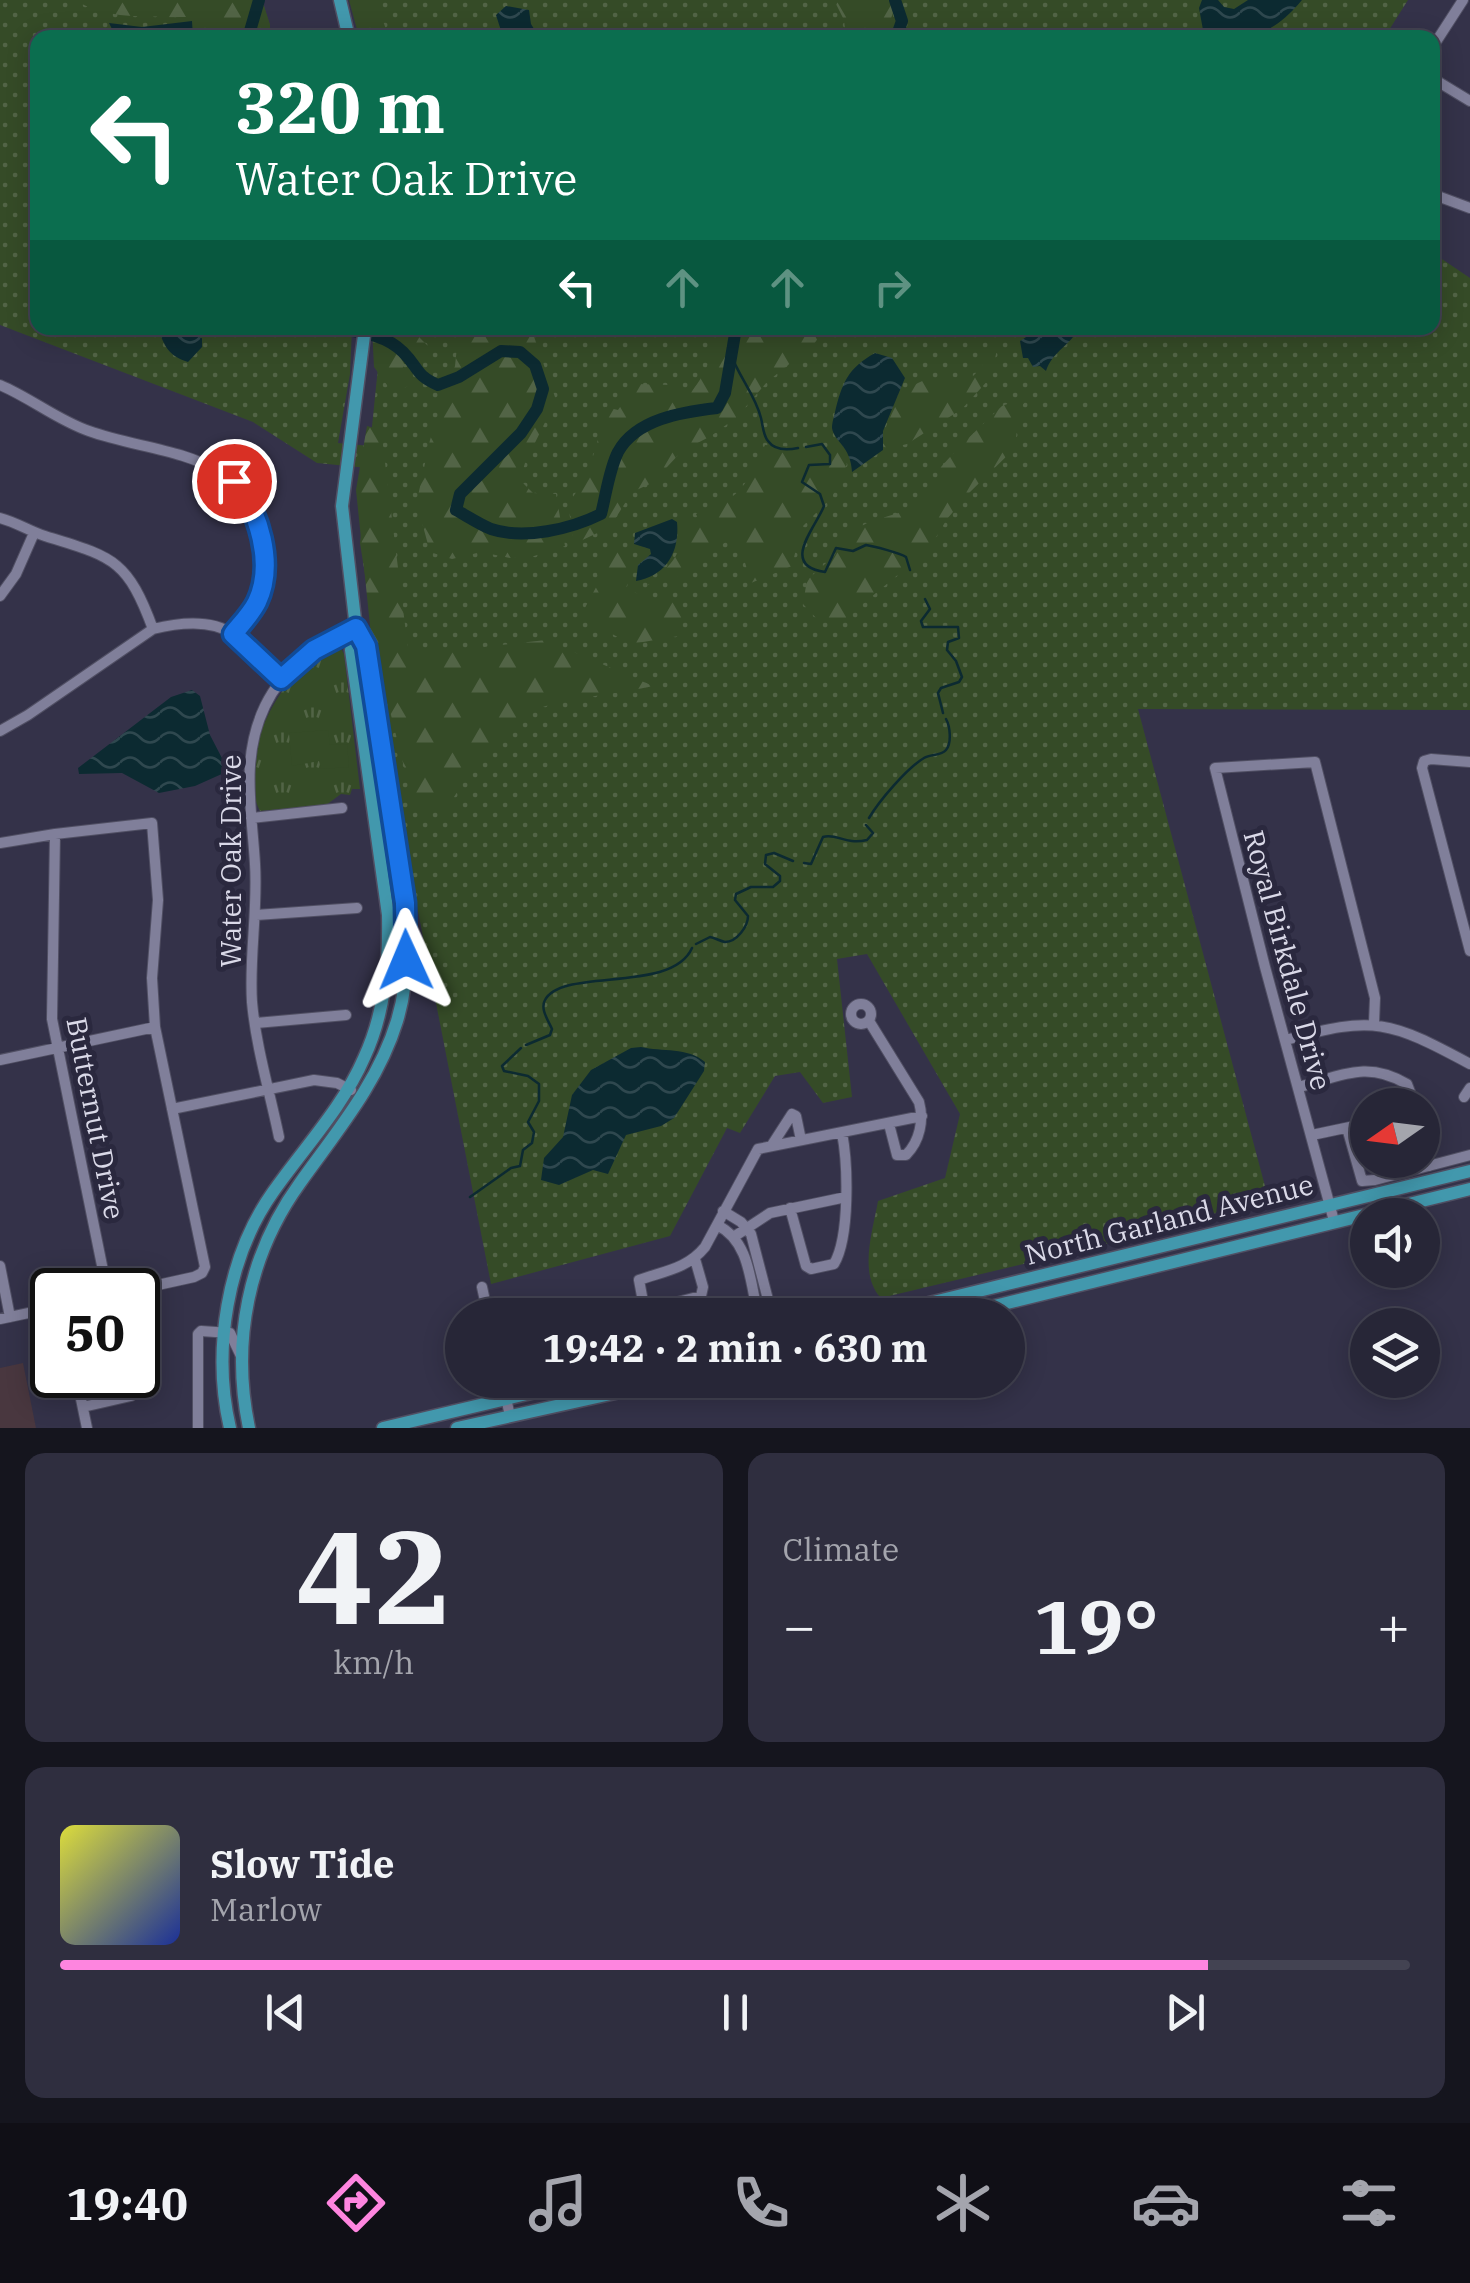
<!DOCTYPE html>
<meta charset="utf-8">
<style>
body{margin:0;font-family:"IBM Plex Serif",serif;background:#2f2e3f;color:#f1f3f6;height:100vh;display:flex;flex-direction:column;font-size:38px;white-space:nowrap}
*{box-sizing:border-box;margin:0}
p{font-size:32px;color:#a4a5ad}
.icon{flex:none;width:55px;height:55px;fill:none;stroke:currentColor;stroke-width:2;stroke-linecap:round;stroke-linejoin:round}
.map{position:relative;height:1428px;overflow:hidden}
.side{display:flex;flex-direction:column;gap:25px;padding:25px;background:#15151e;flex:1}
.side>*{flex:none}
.hud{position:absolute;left:30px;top:30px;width:1410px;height:305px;border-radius:20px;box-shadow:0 5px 25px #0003,0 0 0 2px #434352;background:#0b6e4f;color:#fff;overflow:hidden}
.needle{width:65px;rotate:256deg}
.controls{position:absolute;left:1350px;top:1088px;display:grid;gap:20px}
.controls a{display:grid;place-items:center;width:90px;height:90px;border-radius:50%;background:#272637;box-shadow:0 5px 25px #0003,0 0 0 2px #434352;font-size:50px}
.speed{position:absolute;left:30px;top:1268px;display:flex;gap:20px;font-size:50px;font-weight:700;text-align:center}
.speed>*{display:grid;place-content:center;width:130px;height:130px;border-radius:50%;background:#272637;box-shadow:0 5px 25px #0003,0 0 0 2px #434352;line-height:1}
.speed .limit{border:5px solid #111;border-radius:15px;background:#fff;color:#111}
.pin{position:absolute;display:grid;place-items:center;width:85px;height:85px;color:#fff;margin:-42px;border:5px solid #fff;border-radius:50%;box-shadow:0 2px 10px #0007}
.me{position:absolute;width:110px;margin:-55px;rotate:359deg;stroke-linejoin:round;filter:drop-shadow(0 0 8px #0008)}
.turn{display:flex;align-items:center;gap:35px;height:210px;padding:0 40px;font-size:45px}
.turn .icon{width:130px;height:130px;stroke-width:2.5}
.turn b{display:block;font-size:70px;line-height:85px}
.lanes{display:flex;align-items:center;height:95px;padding:0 40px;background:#0003;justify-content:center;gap:50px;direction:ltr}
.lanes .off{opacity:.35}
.big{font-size:75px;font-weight:700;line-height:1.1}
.side .widget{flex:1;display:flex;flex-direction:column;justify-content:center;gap:15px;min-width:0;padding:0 35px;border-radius:20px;background:#2f2e3f}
.side .dial{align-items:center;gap:0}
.dial b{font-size:130px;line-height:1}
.song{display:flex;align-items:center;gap:30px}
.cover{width:120px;height:120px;border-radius:15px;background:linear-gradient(135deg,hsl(60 70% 55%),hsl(230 70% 35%))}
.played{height:10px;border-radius:5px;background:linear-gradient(90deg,#fe85df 85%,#434352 85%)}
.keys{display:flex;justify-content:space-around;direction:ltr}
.heat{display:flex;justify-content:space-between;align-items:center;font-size:55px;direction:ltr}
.side .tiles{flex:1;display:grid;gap:25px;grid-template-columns:1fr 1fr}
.widget:last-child{grid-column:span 2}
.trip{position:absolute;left:445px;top:1298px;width:580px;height:100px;border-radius:50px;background:#272637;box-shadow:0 5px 25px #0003,0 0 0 2px #434352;font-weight:700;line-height:100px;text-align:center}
.dock{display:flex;height:160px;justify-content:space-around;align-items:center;background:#100f16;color:#a4a5ad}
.dock .icon{width:70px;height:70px}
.dock .active{color:#fe85df}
.dock b{font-size:45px;color:#f1f3f6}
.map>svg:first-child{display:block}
.education{fill:#49373f}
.grass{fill:url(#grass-dots)}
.forest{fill:url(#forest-firs)}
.park{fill:url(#park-tufts)}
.pitch{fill:#354b27}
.water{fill:url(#water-waves)}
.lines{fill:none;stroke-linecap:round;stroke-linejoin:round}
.stream{stroke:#0c2a31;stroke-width:2.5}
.river{stroke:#0c2a31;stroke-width:12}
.minor-casing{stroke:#504f63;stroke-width:12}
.major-casing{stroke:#504f63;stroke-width:15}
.minor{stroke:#807f9a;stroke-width:10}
.major{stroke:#4298ad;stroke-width:12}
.route-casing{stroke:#114b97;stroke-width:25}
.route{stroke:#1a73e8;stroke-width:18}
.labels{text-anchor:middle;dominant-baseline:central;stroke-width:10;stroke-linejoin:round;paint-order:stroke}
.street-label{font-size:28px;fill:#dad9e8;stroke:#2a283e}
</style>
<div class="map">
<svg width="1470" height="1428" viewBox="0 0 1470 1428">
<defs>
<pattern id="grass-dots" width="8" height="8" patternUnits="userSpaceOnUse" patternTransform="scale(2.5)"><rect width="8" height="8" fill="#354b27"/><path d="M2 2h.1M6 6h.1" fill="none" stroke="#526446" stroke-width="1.8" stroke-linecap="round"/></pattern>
<pattern id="forest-firs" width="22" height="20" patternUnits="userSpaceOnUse" patternTransform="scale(2.5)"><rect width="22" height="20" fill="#354b27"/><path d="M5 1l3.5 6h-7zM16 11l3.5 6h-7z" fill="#526446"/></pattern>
<pattern id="park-tufts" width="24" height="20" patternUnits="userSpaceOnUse" patternTransform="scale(2.5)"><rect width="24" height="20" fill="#354b27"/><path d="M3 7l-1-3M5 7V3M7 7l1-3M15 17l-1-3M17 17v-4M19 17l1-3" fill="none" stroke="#526446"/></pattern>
<pattern id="water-waves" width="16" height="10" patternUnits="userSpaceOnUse" patternTransform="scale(2.5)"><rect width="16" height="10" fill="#0c2a31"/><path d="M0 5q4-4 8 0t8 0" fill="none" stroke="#2f484f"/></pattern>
</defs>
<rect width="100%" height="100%" fill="#343249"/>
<!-- education -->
<path class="education" d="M23,1363L36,1428H0V1368Z"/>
<!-- grass -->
<path class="grass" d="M0,0H262L270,25V37L38,38V328H352L350,374L338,443L370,446L382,328H1432L1433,253L1470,278V710L1138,709L1270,1205L881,1298C858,1274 873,1230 878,1201L945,1178L960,1114L867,954L837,959L852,1097L823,1103L800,1072L775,1076L740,1133L727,1128L670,1236L491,1284L417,906L360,543L368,468L317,463L253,422L0,325Z
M355,0H1408L1384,38H364Z"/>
<!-- forest -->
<path class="forest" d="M75,0H262L270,25V37H200V20C187,15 181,18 168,17C136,16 103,18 75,0Z
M349,0H375L389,37H359Z
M834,0H888L894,10L886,32L846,37L844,20Z
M372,328H420L419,337L430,348L422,366L404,364L401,373L412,385L392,392L374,367Z
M459,328H531L556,400L525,463L520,480L533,493L556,494L565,546L531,557L510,558L481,552L452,559L430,552L420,515L418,496L430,440L455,366Z
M718,328H729L724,371C734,357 733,342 741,328H825L814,344L767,382L737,417L711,436L682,451L652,483L632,492L610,527L574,544L568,504C591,474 598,443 605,407L618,410L636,384L670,385L691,392C708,372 713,353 718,328Z
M998,345L991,377L962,409L907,444L887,449L881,440C900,390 911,371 970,379L982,367L985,348Z
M1029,396L1019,410L1015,448L969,493L947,519L929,549L841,622L817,619L803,604L807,580L834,556L845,535L869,522L918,507L933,492L941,467L959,447L1002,406Z
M367,426L381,430L408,649L458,650L546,640L653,686C627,692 549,701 530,712C490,736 468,775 444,813L414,807L371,635L356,490Z
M765,445L838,450L847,464L832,497L801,528L792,566L751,583L739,542L731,538L673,580L648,585C675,561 683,556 680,519L699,521L696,514C741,499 746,486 765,445Z
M619,544L633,560L626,589C644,596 660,604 679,597L683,609L679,636L631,644L580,617L600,580L593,565Z"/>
<!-- park -->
<path class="park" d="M339,645L344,654L360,789H352L350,795L341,794L326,805L260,811C232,759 285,660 339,645Z"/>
<!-- pitch -->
<path class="pitch" d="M328,730L330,745L347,744L349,767L321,769L319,761L292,766L289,733Z"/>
<!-- water -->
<path class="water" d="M1202,0H1218L1224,7L1234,9L1248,0H1302C1267,42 1245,38 1194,37L1203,30L1199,8Z
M506,6L529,10L531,24L539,37H503L496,15Z
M192,21L193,37H116L109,23L142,27Z
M158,328H184L189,334L202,338V347L188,362C168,356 164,345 158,328Z
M1040,328H1078C1072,345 1053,350 1046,371L1040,366L1033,367L1028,358H1023L1020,341Z
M875,353L892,358L905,378L883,431V450L852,472C851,446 834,442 832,428C832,423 834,416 835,412C842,383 848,368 875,353Z
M672,519L677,522C680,552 666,576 636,581L638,565L651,554L650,549L634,544L635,533Z
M192,690L200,696L210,735L224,762V773L195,786L159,793L122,773L79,774L78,768L171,697Z
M641,1047C662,1052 688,1047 705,1062L704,1071L674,1118L661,1126L626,1135L608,1174L593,1170L559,1185L541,1180L544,1158L563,1137L572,1095L591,1070L631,1048Z"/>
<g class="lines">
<!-- stream -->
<path class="stream" d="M730,352C738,376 755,394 761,418C763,426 763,435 768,441C775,451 788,450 798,448
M806,447L822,444L830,455V464L809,465L802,482L820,494L824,506C816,527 779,566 825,572L836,548L853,551L866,545C873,546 900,553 906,557L910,570
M925,599L930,609L921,621L923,627H958L959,638L948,642L947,650L956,661L962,677L959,682L941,688L938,693L943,713
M869,818C879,801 907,768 924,758C931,754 941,756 946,750C952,743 950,726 946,719
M804,863L811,864L823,837C837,833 845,845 867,840L873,833L866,825
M696,944L710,937C715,938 720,941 725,942C737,942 748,926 748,916L735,900L736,894L751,887H773L780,881V876L765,864L766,855L774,853L793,861
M526,1045L550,1035L552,1029C548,1020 540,1009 545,1000C562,967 672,994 692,948
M470,1197L511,1168L520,1166L523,1150L532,1143L534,1132L528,1122L539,1101V1084L528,1076L504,1071L502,1066L521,1048"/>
<!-- river -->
<path class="river" d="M895,0L902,21L896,38
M248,38L259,0
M335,328C359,332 385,334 403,352C419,368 415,375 438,385L459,377L501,351L520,352L535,365L543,389L537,409L521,433L460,494L456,510C467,516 479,524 491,529C524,540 571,529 601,514C606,495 609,470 618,452C636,419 682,412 717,408L725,393L736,328"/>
<defs>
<path id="minor" d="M1432,48L1463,0
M1432,78L1470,101
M1432,194L1470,208
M0,385C31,398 57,420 89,431C159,456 249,448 261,543C266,582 257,605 233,634
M0,518C16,522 29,531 45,536C112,557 127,558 153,629
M0,596L16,574L34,533
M0,731L28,715L153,629C177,623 211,619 233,634C249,646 263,666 281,679
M1470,762L1431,759L1424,761L1422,768L1470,951
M251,818L342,808
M55,834L52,1019L107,1290
M0,843L55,834L152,823L158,900L152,978L155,1027L205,1267L202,1273L194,1277L135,1290
M256,915L357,908
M851 1014a10 10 0 1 1 20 0a10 10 0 1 1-20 0Z
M869,1021L919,1102C924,1120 920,1141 906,1155H897L889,1124
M256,1023L346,1015
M1286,1040C1374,1015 1390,1021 1470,1064
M0,1060L155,1027
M1299,1087C1342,1076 1366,1060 1407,1084L1415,1105
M1464,1097L1470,1088
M172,1109L314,1080L337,1083L351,1090
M1347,1128L1362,1181L1375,1180L1470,1155
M1312,1135L1364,1124
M1422,1135L1429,1166
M279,1137C270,1093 256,1047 252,1002C249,957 258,910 255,864C252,810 240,758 265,706C284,666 318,647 356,628
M772,1145L792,1114L796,1116L801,1140
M790,1208L806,1266L811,1269L834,1264C850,1237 848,1164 842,1133
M723,1211L741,1222L751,1234L772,1315
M1334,1221L1265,967L1215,768L1315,762L1375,998L1374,1023
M717,1225C750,1241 750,1282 758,1315
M735,1236L770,1213L846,1197
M695,1259L703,1287L701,1296L650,1309L644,1307L639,1280C664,1271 687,1269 705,1247L758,1149L922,1116
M0,1266L10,1317
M482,1287L488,1315
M0,1319L52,1308
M76,1375L87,1428
M502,1380L510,1416
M83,1407L131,1396
M198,1428V1334L201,1331L230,1333L241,1356"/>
<path id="major" d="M340,0L349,38
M880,1315L1470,1171
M958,1315L1470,1189
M230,1428C212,1351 227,1257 273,1192C303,1149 343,1107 364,1058C385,1013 389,964 388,915L351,650L356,628L342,506L365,328
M249,1428C231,1342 248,1255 300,1183C337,1131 378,1083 397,1021C416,959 403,896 395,833C387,771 377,708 367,646L356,628
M383,1428L586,1380
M457,1428L674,1380"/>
</defs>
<!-- minor casing -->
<use href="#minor" class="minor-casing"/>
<!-- major casing -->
<use href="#major" class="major-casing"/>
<!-- minor -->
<use href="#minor" class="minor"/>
<!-- major -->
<use href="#major" class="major"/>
</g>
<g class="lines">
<defs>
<path id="route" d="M234,481C259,511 275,564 257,602C251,614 241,624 233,634L281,679L314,650L356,628L366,646L405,903L406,960"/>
</defs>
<!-- route casing -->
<use href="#route" class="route-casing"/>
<!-- route -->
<use href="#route" class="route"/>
</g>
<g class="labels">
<!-- street labels -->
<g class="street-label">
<text transform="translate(230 861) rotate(-90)">Water Oak Drive</text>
<text transform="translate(1288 960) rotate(75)">Royal Birkdale Drive</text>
<text transform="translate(96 1118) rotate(79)">Butternut Drive</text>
<text transform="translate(1169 1219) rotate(-14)">North Garland Avenue</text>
</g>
</g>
</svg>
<div class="controls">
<a><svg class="needle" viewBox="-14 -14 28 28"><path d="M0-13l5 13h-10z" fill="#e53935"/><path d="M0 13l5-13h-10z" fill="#a4a5ad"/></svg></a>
<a><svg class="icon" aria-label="sound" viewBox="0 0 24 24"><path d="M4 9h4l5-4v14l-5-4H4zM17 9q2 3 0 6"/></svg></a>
<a><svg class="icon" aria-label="layers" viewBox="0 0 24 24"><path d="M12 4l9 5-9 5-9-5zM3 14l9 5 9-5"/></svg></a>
</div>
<div class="speed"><div class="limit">50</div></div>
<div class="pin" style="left:234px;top:481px;background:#d93025"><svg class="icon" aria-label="arrive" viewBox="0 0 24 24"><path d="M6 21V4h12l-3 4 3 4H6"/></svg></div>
<svg class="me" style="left:406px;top:960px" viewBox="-20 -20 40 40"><path d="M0-17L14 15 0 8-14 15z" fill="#1a73e8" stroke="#fff" stroke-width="4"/></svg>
<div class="trip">19:42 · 2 min · 630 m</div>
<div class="hud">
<div class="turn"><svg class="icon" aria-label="left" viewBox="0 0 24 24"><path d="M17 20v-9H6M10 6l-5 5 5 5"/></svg><div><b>320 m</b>Water Oak Drive</div></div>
<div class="lanes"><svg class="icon" aria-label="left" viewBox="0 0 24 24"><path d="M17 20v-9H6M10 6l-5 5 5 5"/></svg><svg class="icon off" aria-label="ahead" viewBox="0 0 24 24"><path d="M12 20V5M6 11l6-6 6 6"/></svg><svg class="icon off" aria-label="ahead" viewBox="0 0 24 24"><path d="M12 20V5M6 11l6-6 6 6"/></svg><svg class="icon off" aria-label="right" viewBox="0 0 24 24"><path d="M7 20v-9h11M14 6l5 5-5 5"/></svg></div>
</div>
</div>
<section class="side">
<div class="tiles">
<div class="widget dial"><b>42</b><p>km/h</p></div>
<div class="widget"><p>Climate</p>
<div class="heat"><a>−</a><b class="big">19°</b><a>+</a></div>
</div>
<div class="widget">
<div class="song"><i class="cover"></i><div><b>Slow Tide</b><p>Marlow</p></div></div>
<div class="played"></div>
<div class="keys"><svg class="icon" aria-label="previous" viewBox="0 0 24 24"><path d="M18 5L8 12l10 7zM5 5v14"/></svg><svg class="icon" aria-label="pause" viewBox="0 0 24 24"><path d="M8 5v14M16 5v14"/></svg><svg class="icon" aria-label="next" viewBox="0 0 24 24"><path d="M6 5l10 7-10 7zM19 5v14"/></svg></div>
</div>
</div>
</section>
<nav class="dock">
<b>19:40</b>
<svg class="icon active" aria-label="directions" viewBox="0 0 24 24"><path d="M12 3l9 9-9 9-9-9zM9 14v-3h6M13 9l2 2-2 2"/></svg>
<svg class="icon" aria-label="music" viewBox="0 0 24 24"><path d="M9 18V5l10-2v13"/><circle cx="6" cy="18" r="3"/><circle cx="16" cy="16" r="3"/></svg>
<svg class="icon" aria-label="phone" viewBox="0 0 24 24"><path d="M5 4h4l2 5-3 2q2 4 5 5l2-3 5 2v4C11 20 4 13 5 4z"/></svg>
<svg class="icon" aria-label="climate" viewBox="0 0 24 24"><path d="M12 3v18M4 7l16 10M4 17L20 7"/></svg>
<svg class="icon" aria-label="car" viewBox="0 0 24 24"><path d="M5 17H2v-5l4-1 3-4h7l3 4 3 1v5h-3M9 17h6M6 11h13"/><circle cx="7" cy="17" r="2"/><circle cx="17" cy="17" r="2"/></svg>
<svg class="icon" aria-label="filters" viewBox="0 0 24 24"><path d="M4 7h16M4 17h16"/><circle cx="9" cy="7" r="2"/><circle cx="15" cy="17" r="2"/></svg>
</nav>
